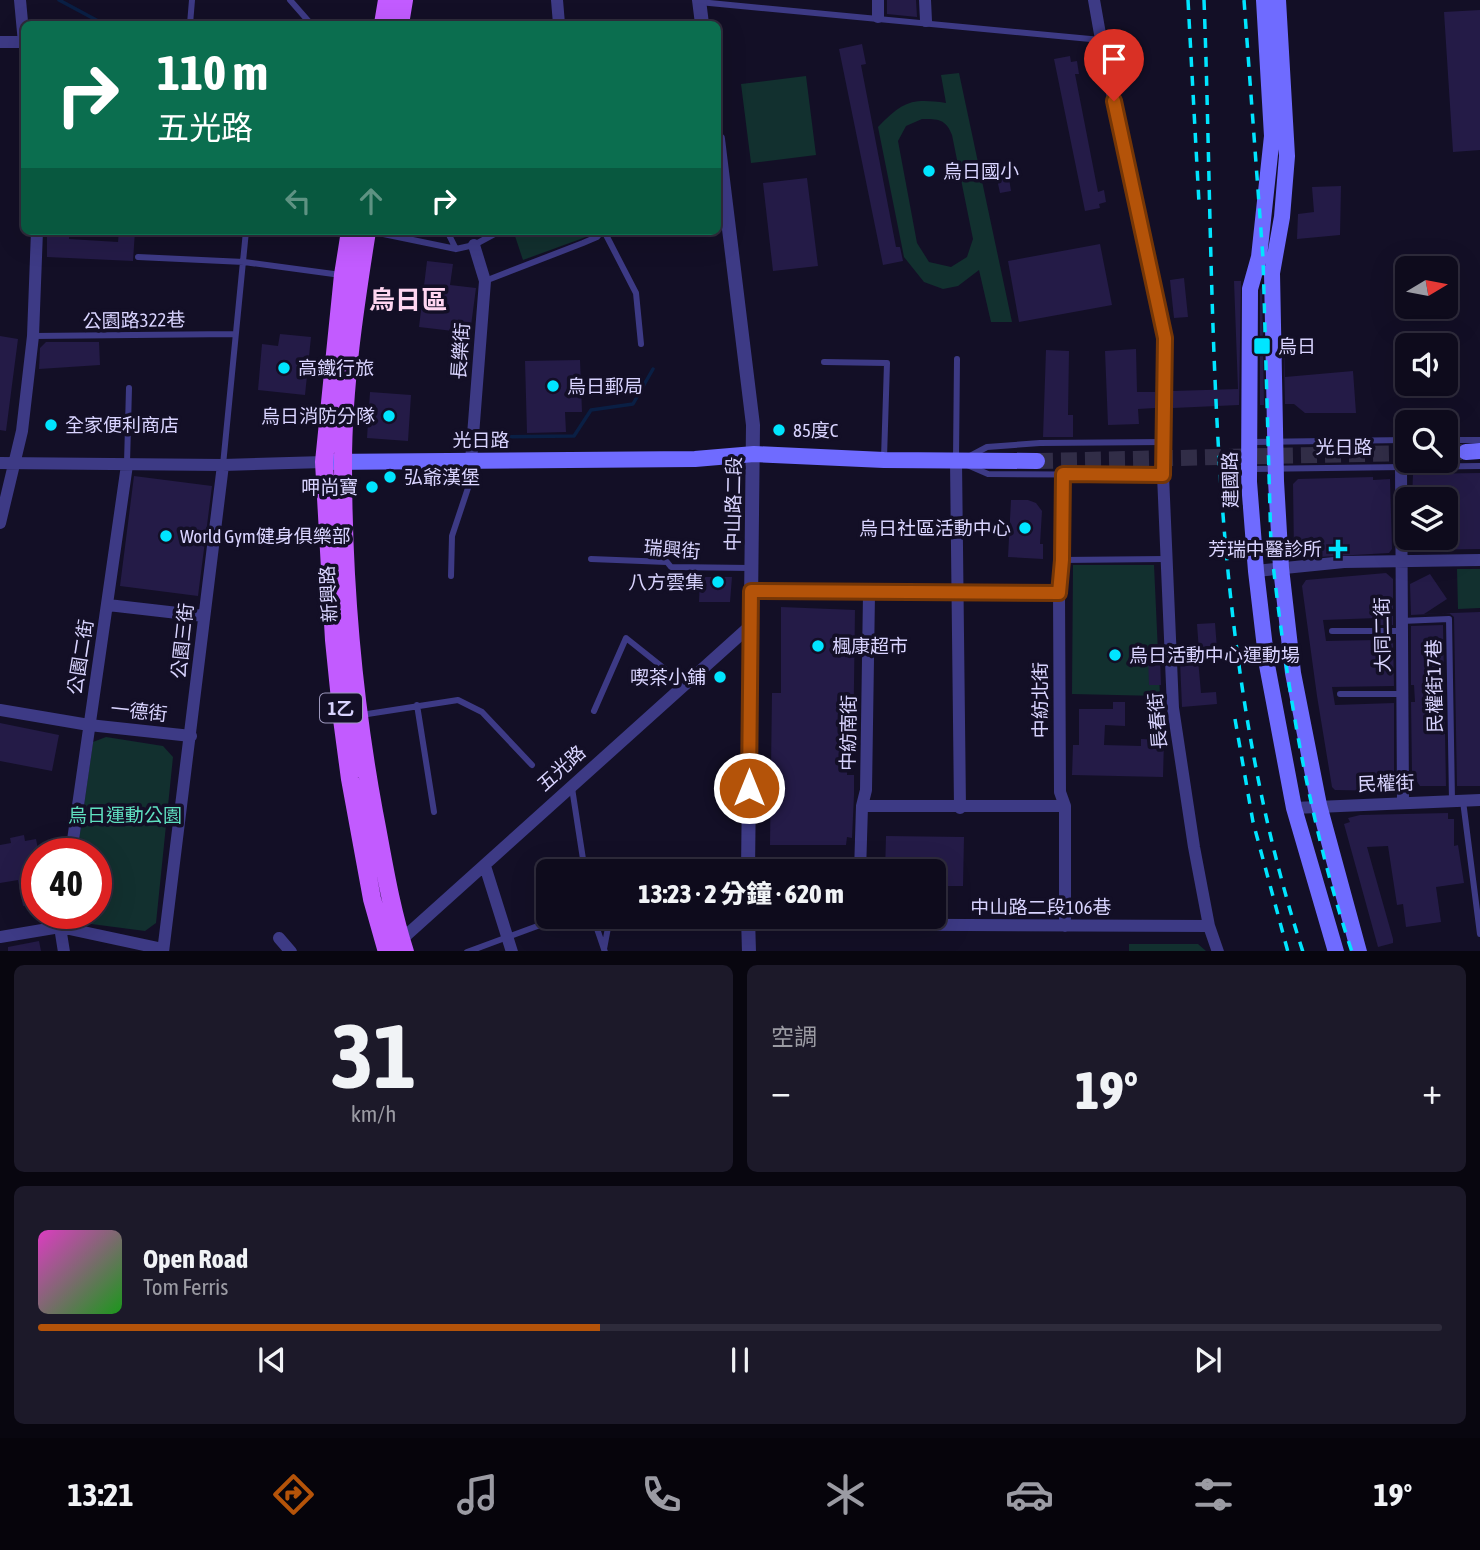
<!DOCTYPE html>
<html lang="zh-TW">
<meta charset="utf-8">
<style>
body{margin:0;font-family:"Asap Condensed","Noto Sans TC",sans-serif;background:#1c1929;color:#f1f3f6;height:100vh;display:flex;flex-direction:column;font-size:26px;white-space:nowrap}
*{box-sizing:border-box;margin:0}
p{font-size:23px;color:#9b9ba3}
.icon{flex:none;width:38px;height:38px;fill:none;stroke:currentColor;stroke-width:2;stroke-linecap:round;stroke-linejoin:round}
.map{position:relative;height:951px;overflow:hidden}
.panel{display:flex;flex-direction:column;gap:14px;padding:14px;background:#08060f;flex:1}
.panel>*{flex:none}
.guide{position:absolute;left:21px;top:21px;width:700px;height:214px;border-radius:10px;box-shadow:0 7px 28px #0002,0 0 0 2px #2e2b3b;background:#0b6e4f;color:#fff;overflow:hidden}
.needle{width:46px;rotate:80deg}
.buttons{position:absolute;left:1395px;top:256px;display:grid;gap:14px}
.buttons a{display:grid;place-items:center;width:63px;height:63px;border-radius:10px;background:#0e0b1c;box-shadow:0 7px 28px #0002,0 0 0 2px #2e2b3b;font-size:35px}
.speed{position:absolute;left:21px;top:838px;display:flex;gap:14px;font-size:35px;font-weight:700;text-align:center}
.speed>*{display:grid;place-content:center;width:91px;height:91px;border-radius:50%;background:#0e0b1c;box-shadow:0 7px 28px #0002,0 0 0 2px #2e2b3b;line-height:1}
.speed .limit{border:10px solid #d22;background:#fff;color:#111}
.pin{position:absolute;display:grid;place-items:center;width:60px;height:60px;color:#fff;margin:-72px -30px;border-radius:50% 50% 50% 0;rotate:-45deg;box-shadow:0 0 7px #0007}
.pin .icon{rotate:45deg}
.me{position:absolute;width:77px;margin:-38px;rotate:0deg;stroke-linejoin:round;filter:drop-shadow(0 0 5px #0008)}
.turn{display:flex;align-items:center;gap:24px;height:147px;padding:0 21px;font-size:32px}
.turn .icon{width:91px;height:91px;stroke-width:2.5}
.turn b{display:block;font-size:49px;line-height:60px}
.lanes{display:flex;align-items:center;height:66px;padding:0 21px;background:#0003;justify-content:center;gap:35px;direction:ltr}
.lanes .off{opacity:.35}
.big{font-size:52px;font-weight:800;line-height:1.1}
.panel .card{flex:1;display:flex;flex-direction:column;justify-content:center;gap:10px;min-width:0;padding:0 24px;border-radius:10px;background:#1c1929}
.panel .dial{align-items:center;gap:0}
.dial b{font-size:91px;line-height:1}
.song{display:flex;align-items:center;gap:21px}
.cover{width:84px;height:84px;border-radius:10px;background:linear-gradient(135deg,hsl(310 70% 55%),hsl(120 70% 35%))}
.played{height:7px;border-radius:4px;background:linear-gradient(90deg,#b45309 40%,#2e2b3b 40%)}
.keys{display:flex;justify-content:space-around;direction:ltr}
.heat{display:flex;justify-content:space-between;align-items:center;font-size:38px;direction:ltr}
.panel .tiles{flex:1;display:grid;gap:14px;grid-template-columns:1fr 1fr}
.card:last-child{grid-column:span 2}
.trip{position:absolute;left:536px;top:859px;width:410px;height:70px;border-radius:10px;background:#0e0b1c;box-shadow:0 7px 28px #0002,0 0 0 2px #2e2b3b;font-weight:800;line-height:70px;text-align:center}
.tabs{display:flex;height:112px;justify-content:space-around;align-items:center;background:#06040b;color:#9b9ba3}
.tabs .icon{width:49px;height:49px}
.tabs .active{color:#b45309}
.tabs b{font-size:32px;color:#f1f3f6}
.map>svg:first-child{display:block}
.green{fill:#12302f;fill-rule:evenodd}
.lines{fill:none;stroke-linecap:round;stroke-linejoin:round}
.stream{stroke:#0a1f44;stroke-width:3.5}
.building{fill:#241b47}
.secondary-tunnel{stroke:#312d47;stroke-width:16;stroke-dasharray:16 8;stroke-linecap:butt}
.service{stroke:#3d3a85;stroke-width:6}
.minor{stroke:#3d3a85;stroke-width:12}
.tertiary{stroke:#3d3a85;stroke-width:14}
.secondary{stroke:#6f6bff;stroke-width:16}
.primary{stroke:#c25bff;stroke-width:18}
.rail{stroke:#00e5ff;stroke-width:3.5;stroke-dasharray:10 9;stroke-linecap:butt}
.route-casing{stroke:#753606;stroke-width:18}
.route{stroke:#b45309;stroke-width:12}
.poi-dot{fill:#00e5ff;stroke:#130f26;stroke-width:2.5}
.labels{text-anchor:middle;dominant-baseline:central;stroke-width:7;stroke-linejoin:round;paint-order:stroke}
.shield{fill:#130f26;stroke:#9e99be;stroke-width:2}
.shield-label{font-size:18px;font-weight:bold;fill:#d9d4ff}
.poi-label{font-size:19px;fill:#d9d4ff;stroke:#130f26;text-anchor:start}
.street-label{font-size:19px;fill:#d9d4ff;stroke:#130f26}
.park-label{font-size:19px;fill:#5fe0c0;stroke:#130f26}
.district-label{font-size:26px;font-weight:bold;fill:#ffd6f0;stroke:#130f26}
</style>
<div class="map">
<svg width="1480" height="952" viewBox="0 0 1480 952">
<rect width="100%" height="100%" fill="#130f26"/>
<!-- green -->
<path class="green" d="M959,73L1012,322H991L979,270L958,286L943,289L924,282L904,257L878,127C903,102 910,98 946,103L941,75ZM922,119C938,119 946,119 952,135L973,239L967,257L951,267L929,262L917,243L898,141L906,126Z
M806,76L816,155L751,163L741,84Z
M518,231H589L586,237L523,260L514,233Z
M1073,565H1154L1160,696L1072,694Z
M1457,569H1480V608L1458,609Z
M106,737L163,746L173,757L156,923L145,931L76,922L69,914H96V854H77L93,742Z
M1129,944H1198L1206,951H1129Z"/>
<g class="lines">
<!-- stream -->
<path class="stream" d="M59,0L100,22
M493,437L574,436L591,410L633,404L653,369"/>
</g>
<!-- building -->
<path class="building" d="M887,0H916L917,17L887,14Z
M1480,10V150L1453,152L1444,12Z
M862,44L866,64L861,65L896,247H900L903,261L883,265L839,49Z
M1070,56L1071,62L1077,61L1079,74H1075L1098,192L1104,190L1106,202L1099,204L1100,208L1085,211L1054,59Z
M1008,172L1011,191L1000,193L996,174Z
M807,178L818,266L773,271L763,183Z
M1341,186L1340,235L1297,239L1298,214L1314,212L1312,187Z
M47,231H69V239L118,242L119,231H135L133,261L47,257Z
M1100,244L1112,305L1019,322L1008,261Z
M427,261L453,264L450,285L476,288L470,333L419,327Z
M1184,278L1188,317L1174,318L1170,280Z
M1234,281H1241L1239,405L1173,408V391L1238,389Z
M1262,286L1264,405H1260V290Z
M1283,321L1285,377L1353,371L1356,413H1305L1294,404H1285Z
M280,334L311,337L305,395L258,390L262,344L278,346Z
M0,336L18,339L6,431L0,430Z
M46,342H99L100,365L39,369L40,348Z
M1136,349L1137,392H1155V408L1138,409L1139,424L1108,425L1105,351Z
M1046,350L1069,351L1068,415H1073V437H1043Z
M580,360L582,412H565L566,432L527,433L525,361Z
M370,392L411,395L408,441L367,438Z
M1480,473V549L1414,550V537H1456L1457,522L1456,499H1412L1413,474Z
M134,476L212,486L198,596L120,586Z
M1373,477V480L1390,479L1392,549L1389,553L1301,558L1294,553L1293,484L1298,479Z
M1011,500H1028L1036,503L1042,511L1040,544H1043V559L1008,557Z
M1386,573L1393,579V625H1377V618L1323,620L1326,641L1377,640V637H1393L1394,686L1332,687L1335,705L1394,703V789L1392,791L1335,790L1332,787L1317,696L1302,586L1306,580Z
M1430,574L1447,599L1424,614L1480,612V786H1457L1454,617L1449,613L1411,615L1410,584Z
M700,577H732L730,602H699Z
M781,607L855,610L853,756L848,757L847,775H854V795L852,838L847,837L846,845H770L772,693H781Z
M1215,623L1217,649L1199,651L1197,624Z
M1443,625L1446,786H1420L1412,774L1411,702H1415L1414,685H1411V626Z
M1148,657H1160L1161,685H1149Z
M1198,659L1201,693L1216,692L1217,704L1182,707L1180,661Z
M1113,702H1125V726L1105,725L1104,745L1141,746V739L1164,740L1163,777L1072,775L1073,745H1079V709H1113Z
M0,723L59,735L52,771L0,761Z
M1448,813V819H1454V846L1458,845L1464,883L1436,887L1441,922L1406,927L1403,904L1397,905L1388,846L1367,847L1393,939V943L1378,947L1344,824L1350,822L1348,818L1360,815Z
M24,835L25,841L36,839L39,854H37V903L23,906L18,880L0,883V845L11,843L10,838Z
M886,836L964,837L963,886H933V872H885Z
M39,941L41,951H8V947Z"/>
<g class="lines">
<!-- secondary-tunnel -->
<path class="secondary-tunnel" d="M1446,452H1466
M1037,461L1407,453"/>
<!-- service -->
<path class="service" d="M290,0L311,24
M699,2L1101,40
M190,24L192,0
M369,231L456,249L474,245L500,231
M447,231L456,249
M604,231L636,293L641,344
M138,257L244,262L341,275
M485,281L583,243L597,237L602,231
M33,336L235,334
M824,362L887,363L884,458
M1446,440H1480
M1251,442L1407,440
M970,456L987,447L1040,443L1164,442
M956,459L957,359
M127,463L129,388
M965,464L988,474L1163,475
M223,465L246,231
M1250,469L1480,466
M591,559L667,562L671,567L751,568
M1062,560L1165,559
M451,576L452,536L471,479V462
M1401,621L1449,619L1452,801
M1332,631H1401
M1340,694H1402
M417,705L434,812
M594,711L626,638L685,685
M361,715L458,700L482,712L532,765
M572,788L585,872
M1463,801L1480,934
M618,872L619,870
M593,917L605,952
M604,949L610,917
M467,952L562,917"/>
<!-- minor -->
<path class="minor" d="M20,0L24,43
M557,0L559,24
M878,0V17
M925,0L926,21
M1094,0L1103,51L1165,338L1163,475L1173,708L1194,847L1209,926L1218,952
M0,42H24
M471,461L485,281L474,245
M956,461L960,808
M0,463L223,465L324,462
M1401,468L1403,802
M1063,474L1062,560L1059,593L1060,792L1065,806V926
M0,523L22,431L33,336L37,231
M1256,571L1344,562L1480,560
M751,591L1059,593
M108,605L204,616
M0,710L89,725L191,736
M862,806H1065
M1294,808L1480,800
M71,854L127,465
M485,866L512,952
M860,872L862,806L866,790L869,594
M62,914L60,927L64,952
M748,924L1209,926
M0,937L60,927L163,949
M279,938L291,952
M401,940L749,627
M163,952L223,465"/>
<!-- tertiary -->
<path class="tertiary" d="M699,0L702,24
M718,139L753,425L748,872
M748,917L749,952"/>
<!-- secondary -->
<path class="secondary" d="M1264,0L1272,136L1259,257L1250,289L1249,482L1256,571L1267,665L1294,808L1336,952
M1278,0L1287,156L1282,217L1272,273L1276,481L1281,568L1293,673L1319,805L1359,952
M1466,452L1480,451
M324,462L695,459L754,454L884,460L1037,461"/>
<!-- primary -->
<path class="primary" d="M383,24L387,0
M400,24L404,0
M350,231L343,275L324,462L334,640L342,719L350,779L372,899L387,952
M367,231C355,307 343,386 343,463C343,579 353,698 374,812C383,858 390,906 405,952"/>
<!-- rail -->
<path class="rail" d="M1188,0L1199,203
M1204,0C1216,319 1203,644 1303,952
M1244,0L1263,258L1271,546C1286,683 1308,820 1352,952
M1235,719L1253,822L1288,952"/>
</g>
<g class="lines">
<defs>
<path id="route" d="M749,788L751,591L1059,593L1062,560L1063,474L1163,475L1165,338L1114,101"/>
</defs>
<!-- route casing -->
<use href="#route" class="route-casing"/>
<!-- route -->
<use href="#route" class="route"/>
</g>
<!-- markers -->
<g class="poi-dot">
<circle cx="929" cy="171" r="7"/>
<rect x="1253" y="337" width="18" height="18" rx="3.5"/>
<circle cx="284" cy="368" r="7"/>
<circle cx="553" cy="386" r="7"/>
<circle cx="389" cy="416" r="7"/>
<circle cx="51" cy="425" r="7"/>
<circle cx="779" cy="430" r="7"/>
<circle cx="390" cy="477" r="7"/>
<circle cx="372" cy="487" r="7"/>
<circle cx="1025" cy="528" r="7"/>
<circle cx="166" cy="536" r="7"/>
<path d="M1334.5 538.5h7v7h7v7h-7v7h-7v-7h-7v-7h7z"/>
<circle cx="718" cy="582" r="7"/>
<circle cx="818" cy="646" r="7"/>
<circle cx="1115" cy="655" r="7"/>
<circle cx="720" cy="677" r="7"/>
</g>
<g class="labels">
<!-- shield labels -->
<rect class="shield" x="320" y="693.5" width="42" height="29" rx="5"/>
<g class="shield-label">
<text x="341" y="708">1乙</text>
</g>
<!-- poi labels -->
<g class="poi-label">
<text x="943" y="171">烏日國小</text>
<text x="1278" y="346">烏日</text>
<text x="298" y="368">高鐵行旅</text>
<text x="567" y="386">烏日郵局</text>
<text x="375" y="416" text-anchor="end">烏日消防分隊</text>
<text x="65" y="425">全家便利商店</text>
<text x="793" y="430">85度C</text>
<text x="404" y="477">弘爺漢堡</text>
<text x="358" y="487" text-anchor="end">呷尚寶</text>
<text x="1011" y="528" text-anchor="end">烏日社區活動中心</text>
<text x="180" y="536">World Gym健身俱樂部</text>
<text x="1322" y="549" text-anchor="end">芳瑞中醫診所</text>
<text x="704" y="582" text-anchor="end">八方雲集</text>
<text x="832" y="646">楓康超市</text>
<text x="1129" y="655">烏日活動中心運動場</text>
<text x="706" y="677" text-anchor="end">喫茶小鋪</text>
</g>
<!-- street labels -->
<g class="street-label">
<text transform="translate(134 320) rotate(-1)">公園路322巷</text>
<text transform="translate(460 351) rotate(-86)">長樂街</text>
<text x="481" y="440">光日路</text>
<text x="1344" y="447">光日路</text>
<text transform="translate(1230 480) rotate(-91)">建國路</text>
<text transform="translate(733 504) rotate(-89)">中山路二段</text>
<text transform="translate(672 549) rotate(5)">瑞興街</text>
<text transform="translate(328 594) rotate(-93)">新興路</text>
<text transform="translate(1382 635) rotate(-91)">大同二街</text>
<text transform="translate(182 641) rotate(-84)">公園三街</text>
<text transform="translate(80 657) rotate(-81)">公園二街</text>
<text transform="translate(1434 686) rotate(-91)">民權街17巷</text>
<text transform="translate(1040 700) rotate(-90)">中紡北街</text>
<text transform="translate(139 711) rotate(6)">一德街</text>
<text transform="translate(1157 721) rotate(-95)">長春街</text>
<text transform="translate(848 733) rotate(-89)">中紡南街</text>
<text transform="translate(561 768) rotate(-42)">五光路</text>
<text transform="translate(1386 783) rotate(-2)">民權街</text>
<text x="1041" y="907">中山路二段106巷</text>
</g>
<!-- park labels -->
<g class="park-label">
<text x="125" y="815">烏日運動公園</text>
</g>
<!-- district labels -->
<g class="district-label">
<text x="408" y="300">烏日區</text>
</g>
</g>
</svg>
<div class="buttons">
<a><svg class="needle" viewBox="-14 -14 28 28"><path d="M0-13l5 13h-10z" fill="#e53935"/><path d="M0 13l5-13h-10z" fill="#9b9ba3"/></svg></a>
<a><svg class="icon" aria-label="sound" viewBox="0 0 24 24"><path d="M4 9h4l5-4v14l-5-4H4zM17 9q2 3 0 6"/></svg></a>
<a><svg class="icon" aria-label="search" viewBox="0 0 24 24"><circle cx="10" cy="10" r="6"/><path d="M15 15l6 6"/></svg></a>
<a><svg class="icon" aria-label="layers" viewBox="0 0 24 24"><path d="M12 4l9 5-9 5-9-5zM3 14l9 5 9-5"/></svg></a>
</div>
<div class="speed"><div class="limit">40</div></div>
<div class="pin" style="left:1114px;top:101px;background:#d93025"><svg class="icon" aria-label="arrive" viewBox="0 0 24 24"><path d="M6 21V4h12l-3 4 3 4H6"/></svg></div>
<svg class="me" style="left:749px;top:788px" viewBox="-20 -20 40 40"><circle r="17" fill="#b45309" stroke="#fff" stroke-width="3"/><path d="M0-11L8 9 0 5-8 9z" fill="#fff"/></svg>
<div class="trip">13:23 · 2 分鐘 · 620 m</div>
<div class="guide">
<div class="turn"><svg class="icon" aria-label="right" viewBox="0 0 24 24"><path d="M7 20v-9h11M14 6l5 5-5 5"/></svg><div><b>110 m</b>五光路</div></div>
<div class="lanes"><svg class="icon off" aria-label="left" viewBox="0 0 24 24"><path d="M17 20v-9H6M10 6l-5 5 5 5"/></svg><svg class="icon off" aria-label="ahead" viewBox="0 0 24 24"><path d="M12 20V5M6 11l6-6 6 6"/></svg><svg class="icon" aria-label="right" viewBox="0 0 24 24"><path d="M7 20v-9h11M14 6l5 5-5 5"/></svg></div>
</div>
</div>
<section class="panel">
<div class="tiles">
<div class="card dial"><b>31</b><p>km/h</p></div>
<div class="card"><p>空調</p>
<div class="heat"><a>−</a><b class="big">19°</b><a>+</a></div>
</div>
<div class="card">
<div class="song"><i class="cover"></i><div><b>Open Road</b><p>Tom Ferris</p></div></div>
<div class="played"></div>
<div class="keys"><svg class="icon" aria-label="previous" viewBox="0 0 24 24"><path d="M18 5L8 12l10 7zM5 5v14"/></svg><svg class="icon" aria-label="pause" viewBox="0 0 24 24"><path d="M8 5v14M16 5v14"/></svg><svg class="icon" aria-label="next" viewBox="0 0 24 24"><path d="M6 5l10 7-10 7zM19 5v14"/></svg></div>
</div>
</div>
</section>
<nav class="tabs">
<b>13:21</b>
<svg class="icon active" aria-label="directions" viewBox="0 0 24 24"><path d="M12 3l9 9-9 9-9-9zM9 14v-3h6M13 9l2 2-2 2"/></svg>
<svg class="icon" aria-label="music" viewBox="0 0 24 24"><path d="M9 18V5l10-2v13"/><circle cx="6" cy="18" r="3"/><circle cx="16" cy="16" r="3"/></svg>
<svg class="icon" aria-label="phone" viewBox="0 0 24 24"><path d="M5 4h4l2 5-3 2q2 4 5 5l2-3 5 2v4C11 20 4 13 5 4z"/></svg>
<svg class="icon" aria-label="climate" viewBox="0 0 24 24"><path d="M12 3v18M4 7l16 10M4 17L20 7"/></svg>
<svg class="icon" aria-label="car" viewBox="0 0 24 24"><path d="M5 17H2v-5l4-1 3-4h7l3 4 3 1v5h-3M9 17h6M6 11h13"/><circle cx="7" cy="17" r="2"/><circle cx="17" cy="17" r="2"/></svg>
<svg class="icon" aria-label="filters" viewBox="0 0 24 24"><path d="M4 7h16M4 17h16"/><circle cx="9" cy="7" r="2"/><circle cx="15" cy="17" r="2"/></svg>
<b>19°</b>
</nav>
